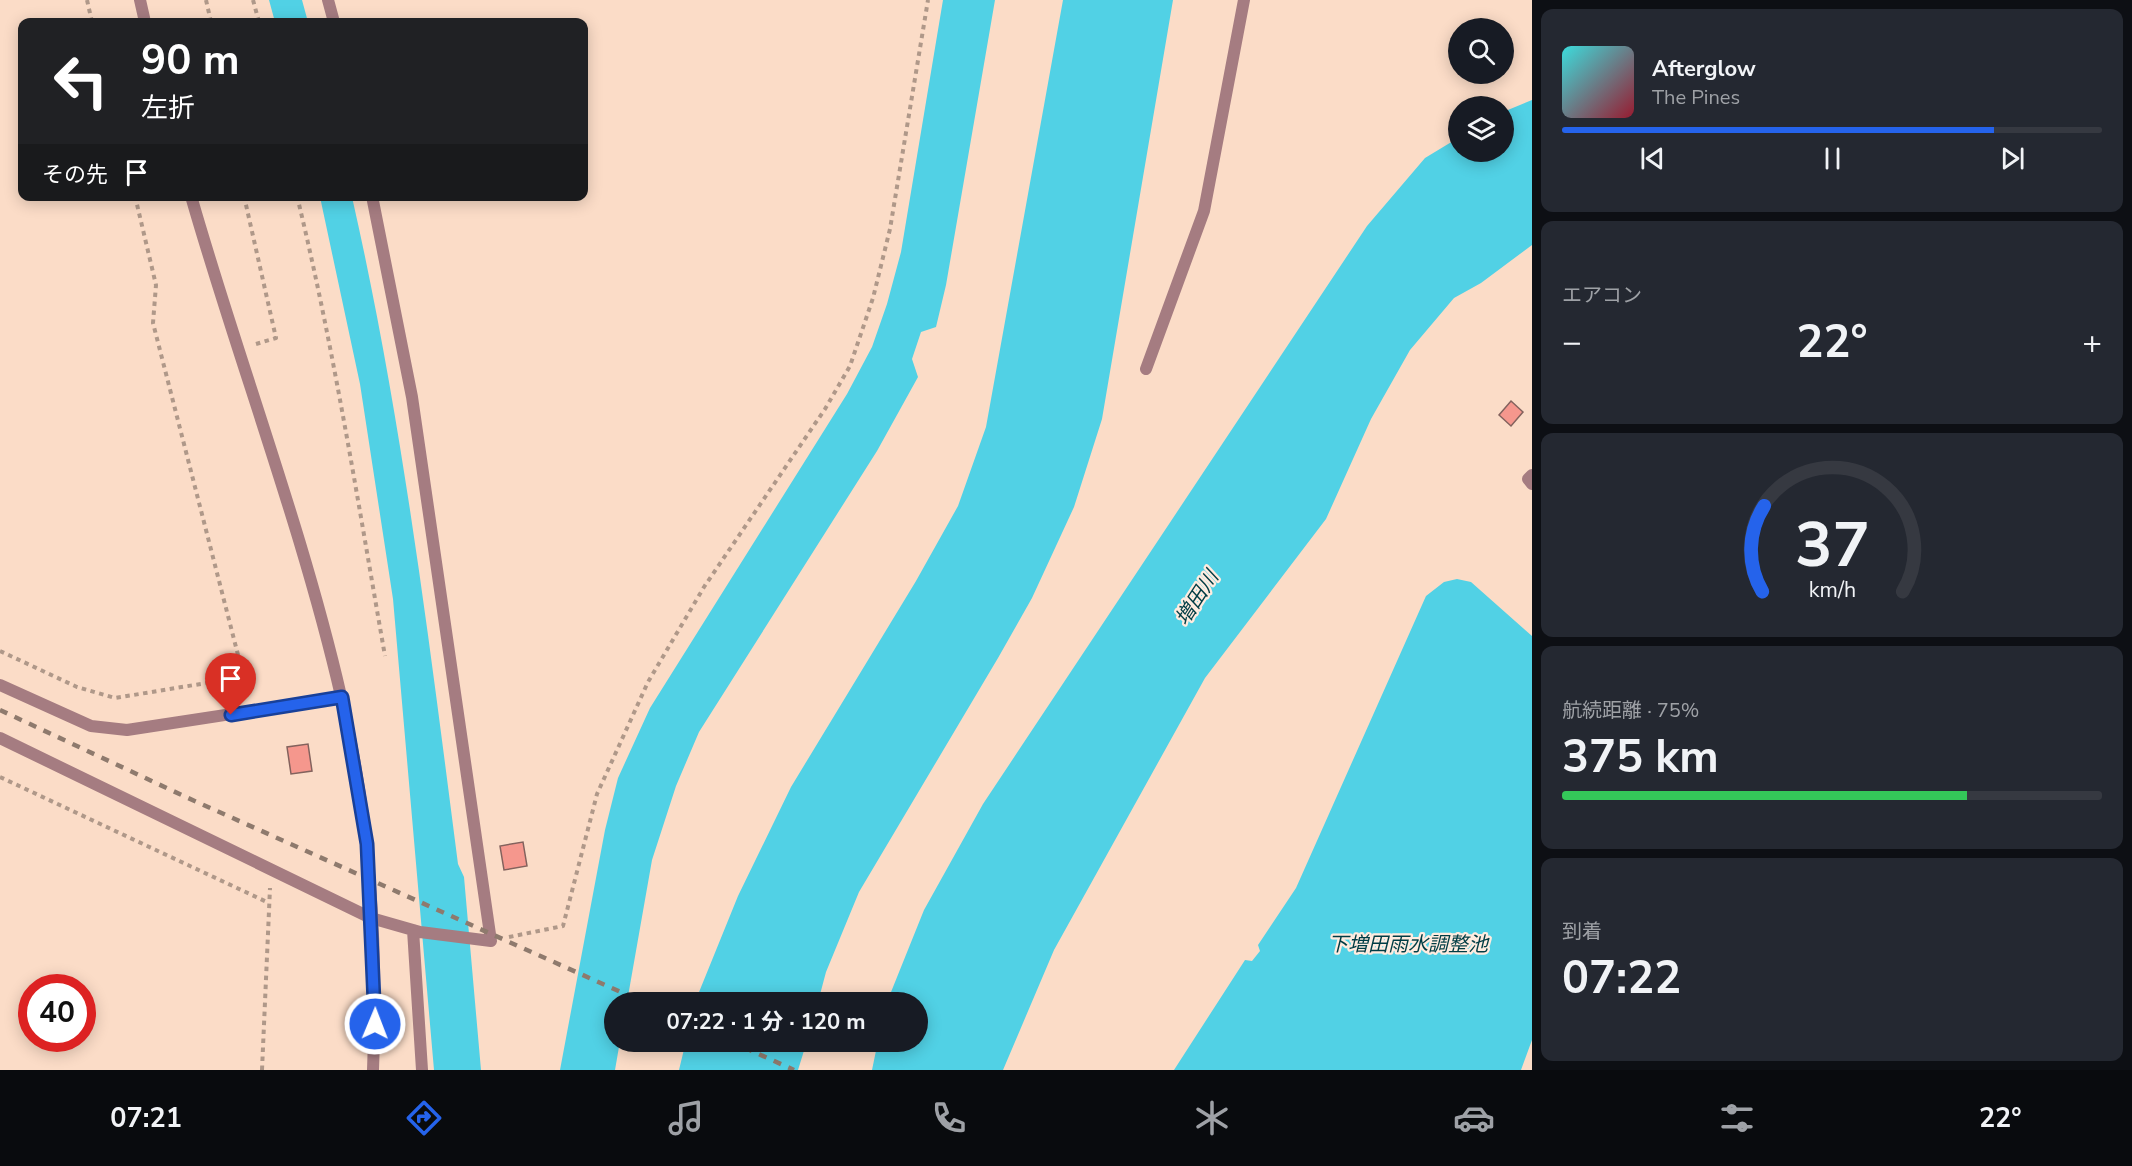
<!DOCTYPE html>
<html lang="ja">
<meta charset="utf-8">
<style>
body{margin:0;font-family:"Nunito Sans","Noto Sans JP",sans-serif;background:#242831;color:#f1f3f6;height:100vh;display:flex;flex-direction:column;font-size:22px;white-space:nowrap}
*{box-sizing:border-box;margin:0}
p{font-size:20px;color:#9ea1a6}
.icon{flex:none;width:33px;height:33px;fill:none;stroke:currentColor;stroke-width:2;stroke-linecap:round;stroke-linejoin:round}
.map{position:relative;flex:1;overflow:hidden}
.side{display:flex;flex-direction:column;gap:9px;padding:9px;background:#0d0f14;width:600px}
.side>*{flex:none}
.banner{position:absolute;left:18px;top:18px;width:570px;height:183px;border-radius:12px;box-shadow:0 3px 15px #0003;background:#202124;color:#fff;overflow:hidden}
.tools{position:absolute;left:1448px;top:18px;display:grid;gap:12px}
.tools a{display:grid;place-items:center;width:66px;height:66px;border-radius:50%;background:#171b24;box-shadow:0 3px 15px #0003;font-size:30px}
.speed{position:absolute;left:18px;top:974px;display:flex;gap:12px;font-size:30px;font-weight:700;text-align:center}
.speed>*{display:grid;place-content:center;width:78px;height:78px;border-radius:50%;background:#171b24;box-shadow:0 3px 15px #0003;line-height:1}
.speed .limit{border:9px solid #d22;background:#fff;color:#111}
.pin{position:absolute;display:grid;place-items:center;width:51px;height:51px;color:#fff;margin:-62px -26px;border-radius:50% 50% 50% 0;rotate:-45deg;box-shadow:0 0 6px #0007}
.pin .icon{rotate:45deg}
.me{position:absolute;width:66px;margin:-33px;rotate:1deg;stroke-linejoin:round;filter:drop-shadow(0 0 4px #0008)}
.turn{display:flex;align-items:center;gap:21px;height:126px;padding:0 24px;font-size:27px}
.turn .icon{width:78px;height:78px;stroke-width:2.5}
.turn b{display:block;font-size:42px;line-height:51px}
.then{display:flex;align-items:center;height:57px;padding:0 24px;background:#0003;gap:12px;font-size:22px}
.big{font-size:45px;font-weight:700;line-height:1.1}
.side .card{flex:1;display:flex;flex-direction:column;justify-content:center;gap:9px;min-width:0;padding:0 21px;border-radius:12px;background:#242831}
.side .dial{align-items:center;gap:0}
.dial svg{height:156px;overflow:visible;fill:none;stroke:#363941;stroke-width:7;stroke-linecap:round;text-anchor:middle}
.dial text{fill:#f1f3f6;stroke:none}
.song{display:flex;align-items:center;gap:18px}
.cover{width:72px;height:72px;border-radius:9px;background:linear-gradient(135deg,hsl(180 70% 55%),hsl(350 70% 35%))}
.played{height:6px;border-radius:3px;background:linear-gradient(90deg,#2563eb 80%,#363941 80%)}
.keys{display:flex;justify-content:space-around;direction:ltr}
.heat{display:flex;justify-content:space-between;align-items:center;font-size:33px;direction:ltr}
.charge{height:9px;border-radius:4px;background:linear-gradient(90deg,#34c759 75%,#363941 0)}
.trip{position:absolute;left:604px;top:992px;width:324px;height:60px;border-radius:30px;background:#171b24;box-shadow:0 3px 15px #0003;font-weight:700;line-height:60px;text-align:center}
.tabs{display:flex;height:96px;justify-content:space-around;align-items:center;background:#090b0e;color:#9ea1a6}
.tabs .icon{width:42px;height:42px}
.tabs .current{color:#2563eb}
.tabs b{font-size:27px;color:#f1f3f6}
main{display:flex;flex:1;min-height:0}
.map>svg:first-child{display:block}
.water{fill:#51d1e5}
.building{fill:#f5978d;stroke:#83625d;stroke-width:1.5}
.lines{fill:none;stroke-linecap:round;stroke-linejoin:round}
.path{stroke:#af9889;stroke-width:4;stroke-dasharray:4.5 4.5;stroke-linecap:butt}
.minor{stroke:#a57c81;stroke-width:12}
.tertiary{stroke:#a57c81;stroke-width:12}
.rail{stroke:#8e7a6d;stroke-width:4.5;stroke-dasharray:8 8;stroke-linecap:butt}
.route-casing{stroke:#184099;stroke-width:15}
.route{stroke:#2563eb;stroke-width:10}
.labels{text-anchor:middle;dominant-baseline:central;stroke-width:4.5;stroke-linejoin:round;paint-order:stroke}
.water-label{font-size:20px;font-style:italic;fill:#003c44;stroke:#ffece0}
</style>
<main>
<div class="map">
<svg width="1532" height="1070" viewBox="0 0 1532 1070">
<rect width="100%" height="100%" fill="#fbdcc7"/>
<!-- water -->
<path class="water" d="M269,0H302L308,22H275Z
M943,0H995L946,285L936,327L921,332L912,359L918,377L877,451L699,732L676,786L652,860L627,1002H615V1041H620L615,1070H560L605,830L618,778L650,708L847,394L872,347L887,304L901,252Z
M1063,0H1173L1102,419L1074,507L1032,598L998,658L859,892L826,972L818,1002H695L738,896L791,787L916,581L958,506L986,427Z
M1532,100V245L1481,283L1454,298L1410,350L1371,419L1326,519L1205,678L1054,950L1003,1070H872L878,1041H918V1002H887L924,910L983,804L1367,226L1425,158L1458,138V152H1503V112Z
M320,197H352C402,417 429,640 458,864L464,877L481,1070H434L393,599L360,384Z
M1457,579L1471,582L1532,636V1040L1521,1070H1174L1245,960L1252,961L1260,951L1258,945L1296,888L1426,596L1444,582Z
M686,1041H807L798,1070H679Z"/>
<!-- building -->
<path class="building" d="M1511,401L1523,412L1511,426L1499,415Z
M308,744L312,771L291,774L287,747Z
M523,842L527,866L504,870L500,846Z"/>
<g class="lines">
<!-- path -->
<path class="path" d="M87,0L92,22
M206,0L211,22
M253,0L259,22
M135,196L156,285L153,323L248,694
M244,196L276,338L256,344
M297,196C334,348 358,503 385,656
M0,651L77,687L115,698L243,677
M0,777L269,903
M509,937L563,926L597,794L648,682L704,587L825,409L850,366L873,298L890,229L928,0
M262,1070L270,888"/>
<!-- minor -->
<path class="minor" d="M328,0L334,22
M1146,369L1204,211L1244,0
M1532,475L1528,479L1532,484
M0,685L91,726L127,730L342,697
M0,738L371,918L420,932L491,941L412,397L372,196
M413,930L422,1070"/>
<!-- tertiary -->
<path class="tertiary" d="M140,0L145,22
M191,196C239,363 302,527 341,696C370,818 378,946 373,1070"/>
<!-- rail -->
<path class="rail" d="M0,710L188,798L643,1002
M730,1041L794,1070"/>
</g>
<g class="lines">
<defs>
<path id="route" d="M231,715L342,697L367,844L375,1024"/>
</defs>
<!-- route casing -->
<use href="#route" class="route-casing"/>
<!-- route -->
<use href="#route" class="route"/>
</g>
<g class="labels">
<!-- water labels -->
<g class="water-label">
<text transform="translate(1197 598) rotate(-57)">増田川</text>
<text x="1408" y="944">下増田雨水調整池</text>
</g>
</g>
</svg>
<div class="tools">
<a><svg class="icon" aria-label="search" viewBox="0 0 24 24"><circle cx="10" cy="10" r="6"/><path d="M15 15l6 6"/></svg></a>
<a><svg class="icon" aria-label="layers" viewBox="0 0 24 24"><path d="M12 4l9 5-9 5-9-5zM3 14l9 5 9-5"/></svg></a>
</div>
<div class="speed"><div class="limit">40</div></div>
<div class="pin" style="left:231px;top:715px;background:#d93025"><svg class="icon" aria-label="arrive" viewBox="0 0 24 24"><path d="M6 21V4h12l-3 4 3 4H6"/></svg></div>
<svg class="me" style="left:375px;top:1024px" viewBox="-20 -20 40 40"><circle r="17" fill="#2563eb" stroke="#fff" stroke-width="3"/><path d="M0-11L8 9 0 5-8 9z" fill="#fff"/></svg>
<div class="trip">07:22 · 1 分 · 120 m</div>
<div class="banner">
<div class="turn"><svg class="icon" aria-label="left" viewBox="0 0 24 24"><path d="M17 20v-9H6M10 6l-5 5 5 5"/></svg><div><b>90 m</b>左折</div></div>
<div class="then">その先<svg class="icon" aria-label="arrive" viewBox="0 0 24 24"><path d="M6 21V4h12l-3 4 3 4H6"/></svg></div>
</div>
</div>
<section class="side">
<div class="card">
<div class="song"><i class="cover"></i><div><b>Afterglow</b><p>The Pines</p></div></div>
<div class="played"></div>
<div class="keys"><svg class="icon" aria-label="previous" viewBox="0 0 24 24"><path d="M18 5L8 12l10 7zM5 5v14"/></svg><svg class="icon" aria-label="pause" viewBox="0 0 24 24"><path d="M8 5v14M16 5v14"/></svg><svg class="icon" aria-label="next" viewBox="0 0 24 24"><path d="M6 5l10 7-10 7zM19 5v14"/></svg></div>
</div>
<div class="card"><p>エアコン</p>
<div class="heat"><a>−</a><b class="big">22°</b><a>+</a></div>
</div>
<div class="card dial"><svg viewBox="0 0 100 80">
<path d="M14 69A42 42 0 1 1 86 69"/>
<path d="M14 69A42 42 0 0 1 15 25" stroke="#2563eb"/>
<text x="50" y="56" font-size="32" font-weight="700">37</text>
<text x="50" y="72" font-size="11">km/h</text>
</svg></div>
<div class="card"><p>航続距離 · 75%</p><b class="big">375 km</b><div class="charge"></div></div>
<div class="card"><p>到着</p><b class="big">07:22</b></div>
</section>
</main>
<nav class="tabs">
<b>07:21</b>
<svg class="icon current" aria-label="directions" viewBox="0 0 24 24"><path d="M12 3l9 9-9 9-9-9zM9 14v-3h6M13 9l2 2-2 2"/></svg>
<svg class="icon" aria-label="music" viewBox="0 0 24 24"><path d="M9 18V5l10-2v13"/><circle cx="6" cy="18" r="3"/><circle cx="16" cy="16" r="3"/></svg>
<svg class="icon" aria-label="phone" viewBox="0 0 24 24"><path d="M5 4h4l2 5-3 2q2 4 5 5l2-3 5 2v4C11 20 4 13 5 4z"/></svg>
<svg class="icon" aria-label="climate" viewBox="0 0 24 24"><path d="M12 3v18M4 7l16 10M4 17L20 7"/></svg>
<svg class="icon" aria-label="car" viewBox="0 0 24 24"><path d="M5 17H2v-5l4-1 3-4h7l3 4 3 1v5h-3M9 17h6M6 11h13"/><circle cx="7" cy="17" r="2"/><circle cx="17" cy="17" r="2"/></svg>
<svg class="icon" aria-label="filters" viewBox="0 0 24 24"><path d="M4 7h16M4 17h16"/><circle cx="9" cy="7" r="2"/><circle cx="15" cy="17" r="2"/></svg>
<b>22°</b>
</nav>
